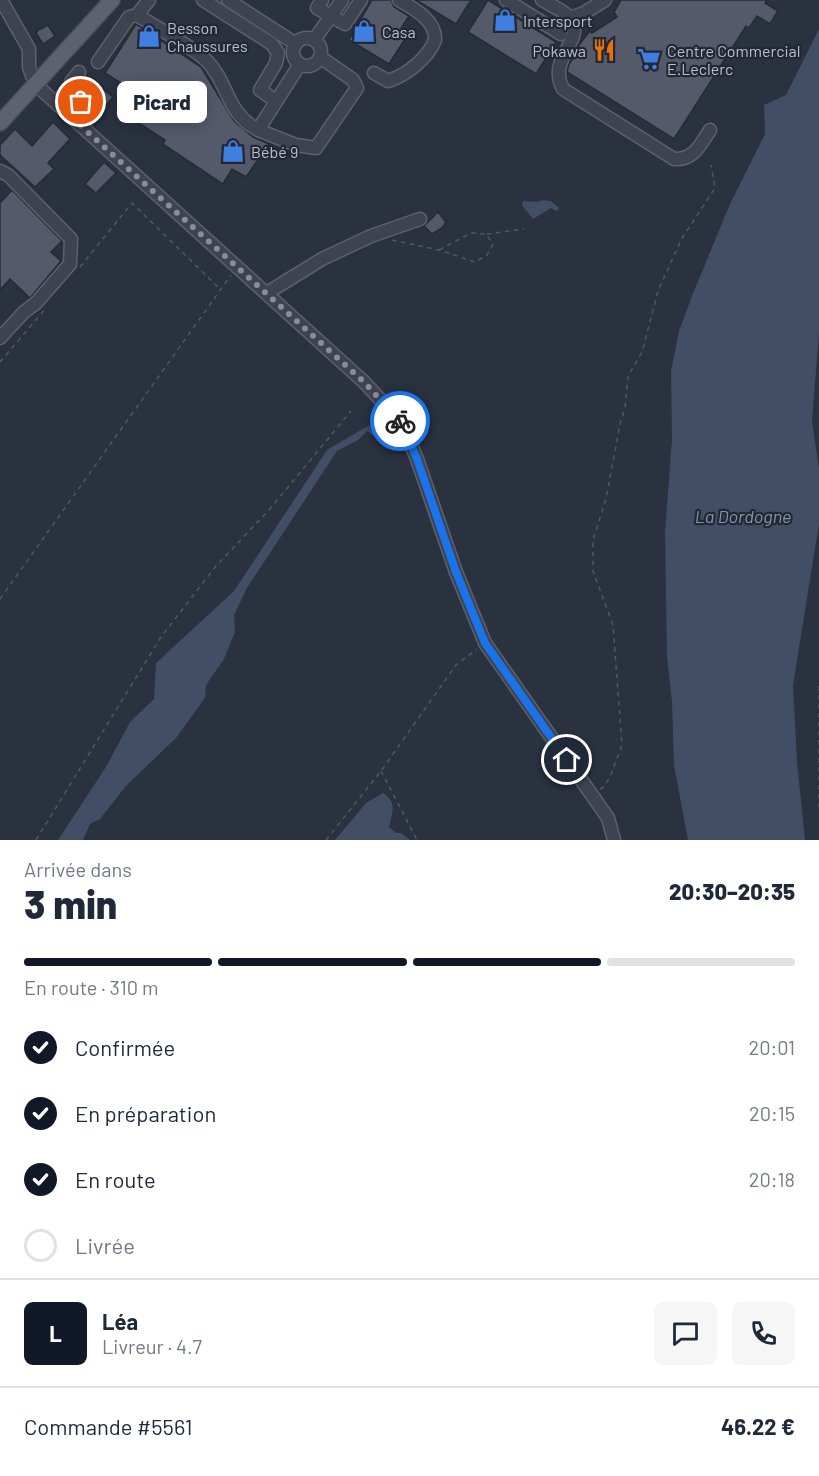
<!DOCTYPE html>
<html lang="fr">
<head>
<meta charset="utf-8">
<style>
  body { margin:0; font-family:Barlow,sans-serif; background:#f6f6f7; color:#1f2937; height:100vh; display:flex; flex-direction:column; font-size:22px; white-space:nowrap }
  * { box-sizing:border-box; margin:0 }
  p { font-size:20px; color:#747a83 }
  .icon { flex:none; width:33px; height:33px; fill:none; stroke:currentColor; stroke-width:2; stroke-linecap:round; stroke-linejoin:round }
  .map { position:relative; height:840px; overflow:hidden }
  .panel { display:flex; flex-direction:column; background:#fff; flex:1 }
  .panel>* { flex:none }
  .pin { position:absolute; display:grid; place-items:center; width:51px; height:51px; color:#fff; margin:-26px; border:3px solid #fff; border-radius:50%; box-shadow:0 2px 6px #0007 }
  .courier { position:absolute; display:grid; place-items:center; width:60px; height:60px; margin:-30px; border:4px solid #1a73e8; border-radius:50%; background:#fff; color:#222; box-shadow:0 2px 8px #0007 }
  .bubble { position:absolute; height:42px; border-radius:9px; background:#fff; box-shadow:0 3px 15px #0003; font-size:20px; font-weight:800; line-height:42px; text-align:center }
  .summary em { font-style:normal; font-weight:800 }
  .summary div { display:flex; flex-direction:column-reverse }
  .summary { display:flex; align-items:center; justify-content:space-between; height:102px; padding:0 24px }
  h1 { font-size:39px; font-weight:800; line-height:45px }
  .bar { display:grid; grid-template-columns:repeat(4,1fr); gap:9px 6px; align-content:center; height:72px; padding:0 24px }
  .bar i { height:8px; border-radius:4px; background:#e0e1e3 }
  .bar .current { background:#111827 }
  .bar p { grid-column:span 4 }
  .line { display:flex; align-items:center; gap:15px; padding:0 24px; border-top:2px solid #e0e1e3 }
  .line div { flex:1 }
  .round { display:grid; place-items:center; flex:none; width:63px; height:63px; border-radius:9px; background:#f6f6f7 }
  ol { padding:0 24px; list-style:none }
  li { display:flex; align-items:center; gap:18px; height:66px }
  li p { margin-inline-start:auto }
  li .icon { padding:6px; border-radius:50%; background:#111827; color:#fff; stroke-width:4 }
  li:last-child { color:#747a83 }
  li i { width:33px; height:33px; border:3px solid #e0e1e3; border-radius:50% }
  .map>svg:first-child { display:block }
  .water { fill:#424e66 }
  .building { fill:#545a6a; stroke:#252a37; stroke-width:1.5 }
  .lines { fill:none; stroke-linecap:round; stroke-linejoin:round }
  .minor-casing { stroke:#5c616d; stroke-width:15 }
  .major-casing { stroke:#484c59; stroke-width:18 }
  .path { stroke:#4c5b5f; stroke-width:1.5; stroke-dasharray:4.5 4.5; stroke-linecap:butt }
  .minor { stroke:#3e434f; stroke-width:12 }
  .major { stroke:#5c626f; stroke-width:15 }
  .done { stroke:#888d99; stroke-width:6; stroke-dasharray:0 10.8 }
  .route { stroke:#1a73e8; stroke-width:8 }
  .labels { text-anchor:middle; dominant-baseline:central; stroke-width:4.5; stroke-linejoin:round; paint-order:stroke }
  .poi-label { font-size:16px; fill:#bbbfca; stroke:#232835; text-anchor:start }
  .water-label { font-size:18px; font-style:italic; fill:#8693ad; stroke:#232835 }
</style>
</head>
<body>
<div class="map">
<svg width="819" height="840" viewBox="0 0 819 840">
  <rect width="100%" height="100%" fill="#2a313f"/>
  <!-- water -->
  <g class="water">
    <polygon points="819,29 819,333 812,421 819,469 819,524 793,685 797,762 805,840 688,840 674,765 672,702 667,656 665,532 672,439 671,371 679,331 692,296 730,204 765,134 764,105 786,95"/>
    <polygon points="543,200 551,201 559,208 557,211 551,208 533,219 522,205 523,201 538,202"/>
    <polygon points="373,423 380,423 381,429 373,436 367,431 358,440 337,451 247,588 234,615 235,632 224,659 206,685 205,698 176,738 126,786 100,819 90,824 83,840 58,840 106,767 130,722 154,699 156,663 234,591 327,450"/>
    <path d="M 383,793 C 397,802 393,812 389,827 L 396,833 L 401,833 L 410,840 L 335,840 L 366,803 Z"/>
  </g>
  <!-- building -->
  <g class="building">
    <polygon points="372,0 391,0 394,7 409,16 397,35 405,39 389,64 349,40"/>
    <polygon points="416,0 471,0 456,24"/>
    <polygon points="488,0 556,42 536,74 468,32"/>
    <polygon points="621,0 767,0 765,3 778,11 770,24 757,16 749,28 746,26 674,139 567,72 569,64 580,48 578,46 590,31 592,33 617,17 614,12"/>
    <polygon points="136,24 201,67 234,121 253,137 269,144 246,177 232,169 223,184 163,144 165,140 123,113 135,92 105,73"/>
    <polygon points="48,25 55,36 43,44 36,33 40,28 41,29"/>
    <polygon points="90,79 113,97 102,110 80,90"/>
    <polygon points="53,122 70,139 48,163 54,169 35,187 0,155 0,145 15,129 32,146"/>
    <polygon points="104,162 116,173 96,193 85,184"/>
    <polygon points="12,190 62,241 51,252 61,261 30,298 10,279 0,290 0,203"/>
    <polygon points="438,212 446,222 442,228 432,234 424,226"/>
  </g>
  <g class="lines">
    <!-- minor casing -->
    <g class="minor-casing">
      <g id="minor">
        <polyline points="1,0 29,49 29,67 35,84 364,382 402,423 417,459 456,572 485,643 608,818 614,840"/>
        <path d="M 149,0 L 137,15 C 155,27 192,46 207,61 C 229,84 226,113 258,130 L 300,64"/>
        <polyline points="203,0 272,44 278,53 276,63 260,90 276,101"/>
        <polyline points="228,0 296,44"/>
        <polyline points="322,0 317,8 345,24 361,0"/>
        <polyline points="506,0 561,34"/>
        <path d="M 542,0 C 550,5 565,11 570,18 C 587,40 546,58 563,89 L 674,159 C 694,160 700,145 710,130"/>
        <polyline points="570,18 584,13 605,0"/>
        <circle cx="307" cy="52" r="14"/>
        <polyline points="314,40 342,0"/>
        <polyline points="98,62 129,17 137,15"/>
        <polyline points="79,72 71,82 71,93 91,110 80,125"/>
        <path d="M 374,73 L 388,81 C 407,75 428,58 435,40 C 436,20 414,9 399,0"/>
        <polyline points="258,130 296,145 316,148 357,88 353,80 320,57"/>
        <polyline points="0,171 8,175 71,239 70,264 36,303 24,312 0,338"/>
        <polyline points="267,293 322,259 371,236 420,219"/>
      </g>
    </g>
    <!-- major casing -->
    <g class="major-casing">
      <polyline id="major" points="0,123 112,0"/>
    </g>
    <!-- path -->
    <g class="path">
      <polyline points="487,234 524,229"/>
      <polyline points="392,240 439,250 475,262 487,255 493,244 486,234 471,233 439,250"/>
      <polyline points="80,267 132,203 220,289"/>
      <polyline points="0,362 46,308"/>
      <polyline points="0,599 231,275"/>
      <polyline points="819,686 819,812"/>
      <polyline points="381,771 417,840"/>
      <polyline points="600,789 604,787 610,777 622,745 613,625 593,571 593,540 606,499 620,424 625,408 628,376 642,352 658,291 681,240 715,188 711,165"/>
      <polyline points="36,840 161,637 216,566 269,510 351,411"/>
      <polyline points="326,840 381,771 456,665 477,649"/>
    </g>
    <!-- minor -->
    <use href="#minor" class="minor"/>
    <!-- major -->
    <use href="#major" class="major"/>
  </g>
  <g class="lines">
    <!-- done -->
    <polyline class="done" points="81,102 91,110 80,125 364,382 400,421"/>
    <!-- route -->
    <polyline class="route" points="400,421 417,459 456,572 485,643 567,760"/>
  </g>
  <!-- icons -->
  <defs>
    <g id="shop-bare" transform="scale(1.8)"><path d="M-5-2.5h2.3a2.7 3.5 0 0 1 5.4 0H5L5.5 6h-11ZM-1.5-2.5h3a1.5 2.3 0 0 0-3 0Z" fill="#3f7fe0" stroke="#232835" stroke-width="2.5" paint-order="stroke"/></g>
    <g id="restaurant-bare" transform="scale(1.8)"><path d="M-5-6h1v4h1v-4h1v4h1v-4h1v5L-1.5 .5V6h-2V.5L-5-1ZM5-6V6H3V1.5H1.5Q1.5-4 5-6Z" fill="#e8710a" stroke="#232835" stroke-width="2.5" paint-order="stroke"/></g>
    <g id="supermarket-bare" transform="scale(1.8)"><path d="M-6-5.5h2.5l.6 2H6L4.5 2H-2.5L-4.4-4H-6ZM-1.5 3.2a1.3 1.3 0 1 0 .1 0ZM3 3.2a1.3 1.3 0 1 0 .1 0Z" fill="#3f7fe0" stroke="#232835" stroke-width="2.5" paint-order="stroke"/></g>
  </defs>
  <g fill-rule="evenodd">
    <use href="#shop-bare" x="505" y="20"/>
    <use href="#shop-bare" x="364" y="31"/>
    <use href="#shop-bare" x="149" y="36"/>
    <use href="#restaurant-bare" x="604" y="50"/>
    <use href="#supermarket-bare" x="649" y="59"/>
    <use href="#shop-bare" x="233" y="151"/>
  </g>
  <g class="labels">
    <!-- poi labels -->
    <g class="poi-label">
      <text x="523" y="20">Intersport</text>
      <text x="167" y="27">Besson<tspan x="167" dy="18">Chaussures</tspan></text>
      <text x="382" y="31">Casa</text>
      <text x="586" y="50" text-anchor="end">Pokawa</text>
      <text x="667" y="50">Centre Commercial<tspan x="667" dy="18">E.Leclerc</tspan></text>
      <text x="251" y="151">Bébé 9</text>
    </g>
    <!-- water labels -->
    <g class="water-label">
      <text x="743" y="516">La Dordogne</text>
    </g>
  </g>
</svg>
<div class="pin" style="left:81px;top:102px;background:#ea580c"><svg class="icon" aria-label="bag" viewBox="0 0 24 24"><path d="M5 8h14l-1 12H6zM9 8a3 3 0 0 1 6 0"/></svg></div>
<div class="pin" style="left:567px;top:760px;background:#1f2937"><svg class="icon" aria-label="home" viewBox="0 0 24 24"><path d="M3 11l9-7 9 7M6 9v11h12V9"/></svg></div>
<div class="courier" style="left:400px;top:421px"><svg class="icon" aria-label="bike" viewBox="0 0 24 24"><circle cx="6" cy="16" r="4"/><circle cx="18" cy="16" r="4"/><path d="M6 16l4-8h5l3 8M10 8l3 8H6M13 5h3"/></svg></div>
<div class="bubble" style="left:117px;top:81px;width:90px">Picard</div>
</div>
<section class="panel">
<div class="summary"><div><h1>3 min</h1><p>Arrivée dans</p></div><em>20:30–20:35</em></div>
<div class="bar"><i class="current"></i><i class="current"></i><i class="current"></i><i></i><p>En route · 310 m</p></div>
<ol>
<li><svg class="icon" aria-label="check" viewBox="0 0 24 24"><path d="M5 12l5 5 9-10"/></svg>Confirmée<p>20:01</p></li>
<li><svg class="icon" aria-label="check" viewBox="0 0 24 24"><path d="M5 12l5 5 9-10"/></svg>En préparation<p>20:15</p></li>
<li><svg class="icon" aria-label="check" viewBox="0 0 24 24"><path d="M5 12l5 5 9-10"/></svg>En route<p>20:18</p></li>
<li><i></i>Livrée</li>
</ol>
<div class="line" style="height:108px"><b class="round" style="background:#111827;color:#fff">L</b><div><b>Léa</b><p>Livreur · 4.7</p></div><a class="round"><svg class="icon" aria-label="chat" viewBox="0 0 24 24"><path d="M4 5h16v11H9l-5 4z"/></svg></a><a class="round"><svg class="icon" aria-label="phone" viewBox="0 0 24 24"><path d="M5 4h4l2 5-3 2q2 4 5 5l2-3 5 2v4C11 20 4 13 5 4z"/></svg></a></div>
<div class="line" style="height:78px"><div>Commande #5561</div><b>46.22 €</b></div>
</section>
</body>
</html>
